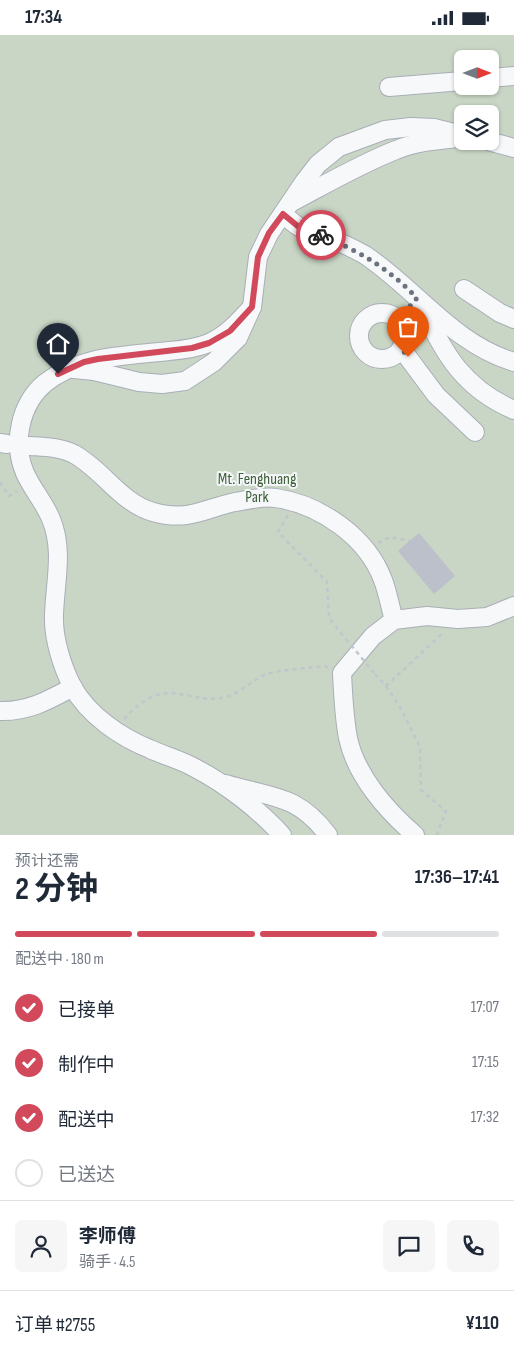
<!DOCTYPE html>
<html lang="zh">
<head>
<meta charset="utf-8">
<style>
  body { margin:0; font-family:"Sofia Sans Condensed","Noto Sans SC",sans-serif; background:#f6f6f7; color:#1f2937; height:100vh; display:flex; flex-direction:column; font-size:19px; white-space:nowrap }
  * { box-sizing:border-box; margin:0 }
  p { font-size:16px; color:#747a83 }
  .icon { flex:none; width:28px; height:28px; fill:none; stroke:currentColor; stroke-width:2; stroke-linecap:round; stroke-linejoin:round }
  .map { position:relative; height:800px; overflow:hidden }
  .details { display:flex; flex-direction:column; background:#fff; flex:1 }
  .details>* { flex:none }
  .needle { width:32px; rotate:90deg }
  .fabs { position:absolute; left:454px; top:15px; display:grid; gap:10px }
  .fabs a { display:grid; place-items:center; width:45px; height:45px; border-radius:8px; background:#fff; box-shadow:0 1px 4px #0004; font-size:25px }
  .pin { position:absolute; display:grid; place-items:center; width:42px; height:42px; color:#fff; margin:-51px -21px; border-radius:50% 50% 50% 0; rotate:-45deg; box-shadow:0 0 5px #0007 }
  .pin .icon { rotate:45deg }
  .courier { position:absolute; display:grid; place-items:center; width:50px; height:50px; margin:-25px; border:4px solid #d1495b; border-radius:50%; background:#fff; color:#222; box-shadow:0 1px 6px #0007 }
  .headline em { font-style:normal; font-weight:700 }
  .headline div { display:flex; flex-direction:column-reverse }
  .headline { display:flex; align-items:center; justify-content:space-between; height:85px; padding:0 15px }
  h1 { font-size:32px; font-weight:700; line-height:38px }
  .bar { display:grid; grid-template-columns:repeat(4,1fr); gap:8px 5px; align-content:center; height:60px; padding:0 15px }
  .bar i { height:6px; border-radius:4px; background:#e0e1e3 }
  .bar .on { background:#d1495b }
  .bar p { grid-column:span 4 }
  .line { display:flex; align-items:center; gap:12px; padding:0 15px; border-top:1px solid #e0e1e3 }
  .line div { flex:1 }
  .round { display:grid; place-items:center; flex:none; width:52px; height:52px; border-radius:8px; background:#f6f6f7 }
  ol { padding:0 15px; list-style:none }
  li { display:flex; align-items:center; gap:15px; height:55px }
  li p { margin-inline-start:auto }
  li .icon { padding:5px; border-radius:50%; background:#d1495b; color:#fff; stroke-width:4 }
  li:last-child { color:#747a83 }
  li i { width:28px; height:28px; border:2px solid #e0e1e3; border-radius:50% }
  .status { display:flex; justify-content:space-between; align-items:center; height:35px; padding:0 25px; background:#fff; direction:ltr }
  .status svg { height:14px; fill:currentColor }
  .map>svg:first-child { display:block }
  .green { fill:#c9d6c5; fill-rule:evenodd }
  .building { fill:#bbc0ca }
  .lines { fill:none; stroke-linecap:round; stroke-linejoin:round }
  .minor-casing { stroke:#a9aeb7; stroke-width:20 }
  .path { stroke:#c2c5cb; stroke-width:2.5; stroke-dasharray:4 4; stroke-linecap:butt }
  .minor { stroke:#f7f8fa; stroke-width:18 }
  .path-bridge { stroke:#c2c5cb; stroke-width:2.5; stroke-dasharray:4 4; stroke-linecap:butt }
  .done { stroke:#6c737f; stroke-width:5; stroke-dasharray:0 9 }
  .route { stroke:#d1495b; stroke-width:6 }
  .labels { text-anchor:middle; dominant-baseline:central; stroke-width:4; stroke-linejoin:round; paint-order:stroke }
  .park-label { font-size:16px; fill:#3f6138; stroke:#f4f6f9 }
</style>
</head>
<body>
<div class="status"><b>17:34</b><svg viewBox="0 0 49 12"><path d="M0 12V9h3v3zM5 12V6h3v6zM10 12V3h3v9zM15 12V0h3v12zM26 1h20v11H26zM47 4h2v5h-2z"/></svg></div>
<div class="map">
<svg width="514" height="800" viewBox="0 0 514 800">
  <rect width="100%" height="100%" fill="#e4e7ec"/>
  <!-- green -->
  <path class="green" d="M 0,0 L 514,0 L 514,800 L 0,800 ZM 462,24 L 490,24 L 490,51 L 462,51 ZM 462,79 L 490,79 L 490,106 L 462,106 Z"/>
  <!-- building -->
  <polygon class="building" points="419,498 455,541 434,559 398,516"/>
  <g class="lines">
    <!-- minor casing -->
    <g class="minor-casing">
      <g id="minor">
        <polyline points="490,43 514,41"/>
        <polyline points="389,52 462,46"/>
        <polyline points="488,106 514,113"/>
        <path d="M 292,167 C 326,149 360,129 396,115 C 415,107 437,105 457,103"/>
        <path d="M 283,179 C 289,184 295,190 301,193 C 307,196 314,197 320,199 C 335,205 351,212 365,220 C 416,254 453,309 514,327"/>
        <polyline points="464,254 500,278 514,284"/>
        <path d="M 252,272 C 239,286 227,300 209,308 C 197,313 182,315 169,316 C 126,321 80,320 45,348 C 20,369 12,408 25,438 C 32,454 44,467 51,484 C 64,515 55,547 54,580 C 53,603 62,631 72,651 C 88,680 120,702 150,714 C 165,721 181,725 195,733 C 226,749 258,774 282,800"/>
        <path d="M 423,273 C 444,320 465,354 514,375"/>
        <circle cx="382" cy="301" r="23"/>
        <polyline points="401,313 436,360 475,397"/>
        <polyline points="74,334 94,336 139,347 162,349 185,346 214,327 238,303 252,272 258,222 269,199 304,147 318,129 339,112 385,95 411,92 434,93 462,100"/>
        <polyline points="0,408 7,409"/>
        <path d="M 30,411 C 45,412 60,412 74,419 C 103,435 121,468 153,477 C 188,487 203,474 235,467 C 247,465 264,461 276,463 C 321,470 367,502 383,545 C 388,558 390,572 394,585"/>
        <path d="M 0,676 C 28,677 49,665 73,652"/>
        <path d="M 226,749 C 271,763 296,758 328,800"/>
        <path d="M 415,800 C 387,776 356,741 348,703 C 344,682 343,660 342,638 L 373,601 L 394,585 L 427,581 L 458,584 L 487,582 L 514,571"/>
      </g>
    </g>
    <!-- path -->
    <g class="path">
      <polyline points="0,447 9,461 17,456"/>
      <polyline points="288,480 278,497 327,547 329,583 346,604"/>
      <polyline points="378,508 390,502 410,506"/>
      <polyline points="375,639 386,651 444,597"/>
      <polyline points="386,651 400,672 420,712 421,755 446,776 437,800"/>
      <path d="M 124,684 C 138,668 157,654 180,659 C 196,662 209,666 226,662 C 240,658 252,645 267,639 C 279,635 309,633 324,631 L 329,633"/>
    </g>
    <!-- minor -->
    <use href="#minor" class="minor"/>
    <!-- path-bridge -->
    <polyline class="path-bridge" points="346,604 375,639"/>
  </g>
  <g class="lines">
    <!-- done -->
    <path class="done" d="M 321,200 C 360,217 387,232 417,263 L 398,285 C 405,294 406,302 401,313 L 408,322"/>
    <!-- route -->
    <polyline class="route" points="58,339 84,327 98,324 192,313 209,308 230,296 252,272 258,222 269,198 283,179 300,193 321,200"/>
  </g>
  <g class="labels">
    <!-- park labels -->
    <g class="park-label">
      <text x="257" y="444">Mt. Fenghuang<tspan x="257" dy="18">Park</tspan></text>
    </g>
  </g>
</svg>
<div class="fabs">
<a><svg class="needle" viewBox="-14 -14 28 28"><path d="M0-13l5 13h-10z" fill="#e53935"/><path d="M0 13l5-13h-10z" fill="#747a83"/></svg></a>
<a><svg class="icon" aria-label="layers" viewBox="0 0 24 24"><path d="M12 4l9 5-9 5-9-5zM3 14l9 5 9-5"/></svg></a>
</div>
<div class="pin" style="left:408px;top:322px;background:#ea580c"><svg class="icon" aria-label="bag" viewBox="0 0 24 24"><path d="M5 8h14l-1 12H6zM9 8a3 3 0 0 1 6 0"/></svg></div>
<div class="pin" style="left:58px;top:339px;background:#1f2937"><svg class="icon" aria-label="home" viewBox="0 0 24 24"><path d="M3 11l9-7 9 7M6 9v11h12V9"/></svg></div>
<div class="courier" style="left:321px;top:200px"><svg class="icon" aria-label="bike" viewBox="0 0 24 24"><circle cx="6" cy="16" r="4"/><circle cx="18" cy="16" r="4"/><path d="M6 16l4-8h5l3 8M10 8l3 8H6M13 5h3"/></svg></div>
</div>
<section class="details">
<div class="headline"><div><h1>2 分钟</h1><p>预计还需</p></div><em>17:36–17:41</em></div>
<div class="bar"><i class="on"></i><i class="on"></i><i class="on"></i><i></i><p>配送中 · 180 m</p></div>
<ol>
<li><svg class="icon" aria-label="check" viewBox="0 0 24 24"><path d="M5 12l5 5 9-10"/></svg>已接单<p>17:07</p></li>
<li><svg class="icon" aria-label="check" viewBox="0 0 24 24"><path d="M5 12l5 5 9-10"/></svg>制作中<p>17:15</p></li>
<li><svg class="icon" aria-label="check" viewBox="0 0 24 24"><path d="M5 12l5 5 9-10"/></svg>配送中<p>17:32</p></li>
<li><i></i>已送达</li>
</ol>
<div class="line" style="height:90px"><a class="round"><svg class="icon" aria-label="person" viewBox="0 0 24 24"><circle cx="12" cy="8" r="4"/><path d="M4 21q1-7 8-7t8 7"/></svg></a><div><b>李师傅</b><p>骑手 · 4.5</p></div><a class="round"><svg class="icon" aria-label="chat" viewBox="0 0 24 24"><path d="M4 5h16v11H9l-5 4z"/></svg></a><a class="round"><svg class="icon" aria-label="phone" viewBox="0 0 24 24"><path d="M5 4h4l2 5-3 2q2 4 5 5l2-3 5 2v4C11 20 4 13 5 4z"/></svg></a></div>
<div class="line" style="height:65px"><div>订单 #2755</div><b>¥110</b></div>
</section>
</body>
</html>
